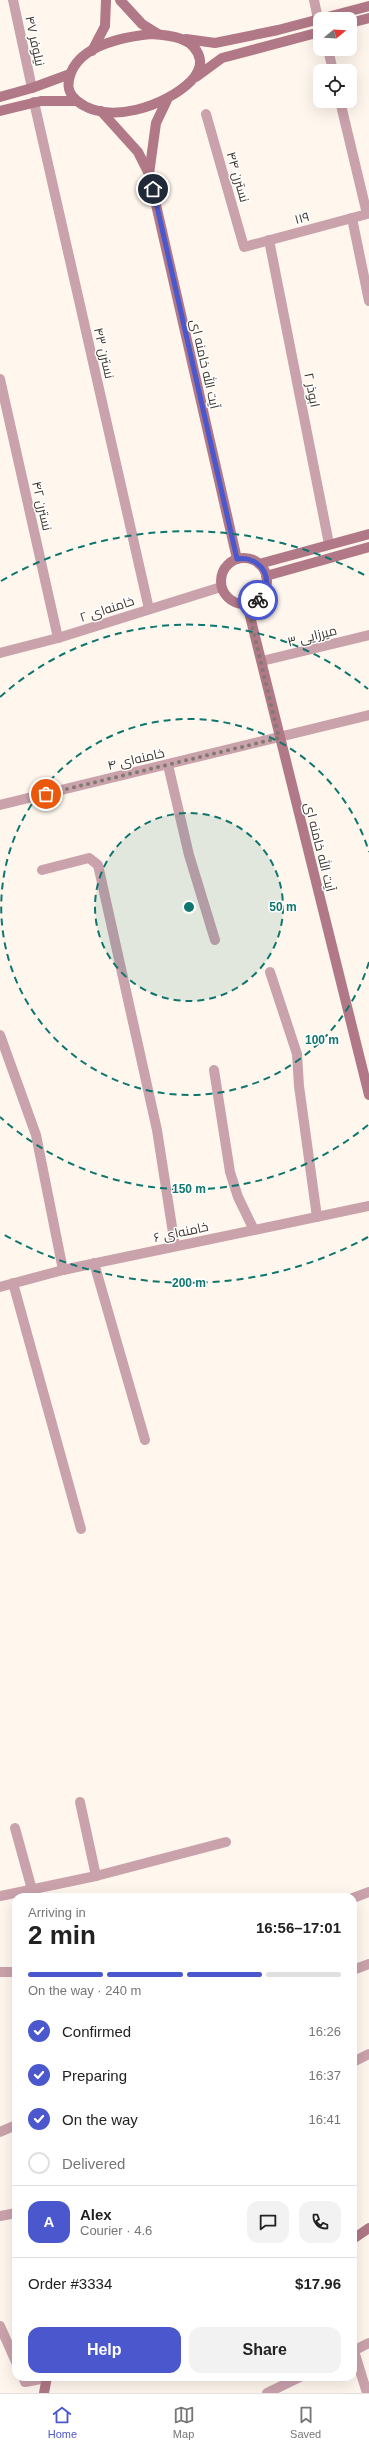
<!DOCTYPE html>
<html lang="en">
<head>
<meta charset="utf-8">
<style>
  body { margin:0; font-family:Arial,Cairo,sans-serif; background:#f2f2f2; color:#222; height:100vh; display:flex; flex-direction:column; font-size:15px; white-space:nowrap }
  * { box-sizing:border-box; margin:0 }
  p { font-size:13px; color:#767676 }
  .icon { flex:none; width:22px; height:22px; fill:none; stroke:currentColor; stroke-width:2; stroke-linecap:round; stroke-linejoin:round }
  .map { position:relative; flex:1; overflow:hidden }
  .details { position:absolute; left:12px; top:1893px; width:345px; height:488px; display:flex; flex-direction:column; background:#fff; border-radius:12px; box-shadow:0 4px 16px #0002 }
  .details>* { flex:none }
  .needle { width:26px; rotate:72deg }
  .tools { position:absolute; left:313px; top:12px; display:grid; gap:8px }
  .tools a { display:grid; place-items:center; width:44px; height:44px; border-radius:8px; background:#fff; box-shadow:0 4px 16px #0002; font-size:20px }
  .pin { position:absolute; display:grid; place-items:center; width:34px; height:34px; color:#fff; margin:-17px; border:2px solid #fff; border-radius:50%; box-shadow:0 1px 4px #0007 }
  .courier { position:absolute; display:grid; place-items:center; width:40px; height:40px; margin:-20px; border:3px solid #4b57cc; border-radius:50%; background:#fff; color:#222; box-shadow:0 1px 5px #0007 }
  .head em { font-style:normal; font-weight:800 }
  .head div { display:flex; flex-direction:column-reverse }
  .head { display:flex; align-items:center; justify-content:space-between; height:68px; padding:0 16px }
  h1 { font-size:26px; font-weight:800; line-height:30px }
  .bar { display:grid; grid-template-columns:repeat(4,1fr); gap:6px 4px; align-content:center; height:48px; padding:0 16px }
  .bar i { height:5px; border-radius:3px; background:#e0e0e0 }
  .bar .on { background:#4b57cc }
  .bar p { grid-column:span 4 }
  .line { display:flex; align-items:center; gap:10px; padding:0 16px; border-top:1px solid #e0e0e0 }
  .line div { flex:1 }
  .round { display:grid; place-items:center; flex:none; width:42px; height:42px; border-radius:12px; background:#f2f2f2 }
  ol { padding:0 16px; list-style:none }
  li { display:flex; align-items:center; gap:12px; height:44px }
  li p { margin-inline-start:auto }
  li .icon { padding:4px; border-radius:50%; background:#4b57cc; color:#fff; stroke-width:4 }
  li:last-child { color:#767676 }
  li i { width:22px; height:22px; border:2px solid #e0e0e0; border-radius:50% }
  .cta { display:flex; gap:8px; margin-top:auto; padding:8px 16px }
  .cta a { flex:1; height:46px; border-radius:12px; background:#4b57cc; color:#fff; font-size:16px; font-weight:800; line-height:46px; text-align:center }
  .cta a+a { background:#f2f2f2; color:#222 }
  .dock { display:flex; justify-content:space-around; align-items:center; height:56px; border-top:1px solid #e0e0e0; background:#fff; font-size:11px; color:#767676 }
  .dock a { display:grid; justify-items:center; gap:2px }
  .dock .on { color:#4b57cc }
  .map>svg:first-child { display:block }
  .lines { fill:none; stroke-linecap:round; stroke-linejoin:round }
  .street { stroke:#caa2ac; stroke-width:10 }
  .secondary { stroke:#b17887; stroke-width:10 }
  .done { stroke:#817a70; stroke-width:4; stroke-dasharray:0 7.2 }
  .route { stroke:#4b57cc; stroke-width:5 }
  .ring { fill:none; stroke:#0f766e; stroke-width:2; stroke-dasharray:7 5 }
  .labels { text-anchor:middle; dominant-baseline:central; stroke-width:3; stroke-linejoin:round; paint-order:stroke }
  .street-label { font-size:13px; fill:#3d362c; stroke:#fff }
  .centre { fill:#0f766e; stroke:#fff; stroke-width:2 }
  .ring-label { font-size:12px; text-anchor:middle; font-weight:bold; fill:#0f766e; stroke:#fff; stroke-width:3; stroke-linejoin:round; paint-order:stroke }
</style>
</head>
<body>
<div class="map">
<svg width="369" height="2393" viewBox="0 0 369 2393">
  <rect width="100%" height="100%" fill="#fff7ed"/>
  <g class="lines">
    <!-- street -->
    <g class="street">
      <polyline points="13,0 32,88"/>
      <polyline points="314,0 318,19"/>
      <polyline points="328,49 333,71"/>
      <polyline points="34,102 149,609"/>
      <polyline points="206,114 244,247 367,214 340,101"/>
      <polyline points="352,218 369,301"/>
      <polyline points="269,240 329,544"/>
      <polyline points="0,379 58,638"/>
      <polyline points="0,653 58,638 221,587"/>
      <polyline points="262,661 369,635"/>
      <polyline points="168,765 189,855 215,940"/>
      <polyline points="0,805 369,715"/>
      <polyline points="42,870 89,858 98,865 157,1130 175,1246"/>
      <polyline points="270,972 297,1054 299,1086 317,1217"/>
      <polyline points="0,1035 36,1135 63,1270"/>
      <polyline points="214,1070 230,1172 238,1197 254,1230"/>
      <polyline points="94,1263 145,1440"/>
      <polyline points="13,1283 81,1529"/>
      <polyline points="0,1287 63,1270 369,1206"/>
      <polyline points="80,1802 96,1876"/>
      <polyline points="15,1828 34,1897"/>
      <polyline points="0,1896 96,1876 226,1842"/>
      <polyline points="353,1898 369,1892"/>
      <polyline points="353,1970 369,1964"/>
      <polyline points="0,1972 16,1972"/>
      <polyline points="353,2062 369,2054"/>
      <polyline points="0,2132 16,2125"/>
      <polyline points="0,2216 16,2213"/>
      <polyline points="0,2326 16,2362"/>
      <polyline points="353,2351 369,2343"/>
      <polyline points="354,2351 367,2393"/>
      <polyline points="23,2377 25,2382 46,2378"/>
      <polyline points="267,2393 300,2377"/>
    </g>
    <!-- secondary -->
    <g class="secondary">
      <polyline points="120,0 142,24 158,34"/>
      <polyline points="350,23 369,18"/>
      <path d="M 151,34 C 169,35 196,37 200,60 C 201,67 196,76 191,81 C 166,106 108,126 77,101 C 71,96 67,88 69,80 C 75,46 123,37 151,34 Z"/>
      <polyline points="186,39 215,43 278,30 369,6"/>
      <polyline points="92,51 105,26 106,0"/>
      <polyline points="196,77 222,58 320,32"/>
      <polyline points="0,97 32,88 70,74"/>
      <polyline points="0,111 41,101 76,101"/>
      <polyline points="101,111 138,152 149,174 237,559"/>
      <polyline points="149,174 156,123 167,100"/>
      <circle cx="244" cy="581" r="23"/>
      <polyline points="259,564 369,534"/>
      <polyline points="266,576 369,547"/>
      <polyline points="247,604 369,1095"/>
      <polyline points="353,2239 369,2228"/>
      <polyline points="44,2393 47,2377"/>
    </g>
  </g>
  <g class="lines">
    <!-- done -->
    <polyline class="done" points="46,794 279,738 247,604 258,600"/>
    <!-- route -->
    <path class="route" d="M 153,189 L 237,559 C 262,555 277,582 258,600"/>
  </g>
  <!-- distance rings -->
  <circle cx="189" cy="907" r="94" fill="#0f766e" fill-opacity=".12"/>
  <g class="ring">
    <circle cx="189" cy="907" r="94"/>
    <path d="M369 962A188 188 0 1 1 369 852"/>
    <path d="M368 1125A282 282 0 0 1 0 1117M0 697A282 282 0 0 1 368 689"/>
    <path d="M368 1237A376 376 0 0 1 1 1233M1 581A376 376 0 0 1 368 577"/>
  </g>
  <g class="labels">
    <!-- street labels -->
    <g class="street-label">
      <text transform="translate(35 41) rotate(78)">نیلوفر ۴۷</text>
      <text transform="translate(238 177) rotate(74)">نسترن ۴۴</text>
      <text transform="translate(302 218) rotate(-15)">۱۱۹</text>
      <text transform="translate(104 353) rotate(77)">نسترن ۴۳</text>
      <text transform="translate(205 364) rotate(77)">آیت الله خامنه ای</text>
      <text transform="translate(312 390) rotate(79)">ابوذر ۲</text>
      <text transform="translate(42 506) rotate(77)">نسترن ۴۲</text>
      <text transform="translate(107 609) rotate(-18)">خامنه‌ای ۲</text>
      <text transform="translate(312 636) rotate(-14)">میرزایی ۳</text>
      <text transform="translate(136 759) rotate(-13)">خامنه‌ای ۴</text>
      <text transform="translate(320 847) rotate(76)">آیت الله خامنه ای</text>
      <text transform="translate(181 1232) rotate(-12)">خامنه‌ای ۶</text>
    </g>
  </g>
  <circle cx="189" cy="907" r="6" class="centre"/>
  <g class="ring-label">
    <text x="283" y="911">50 m</text>
    <text x="322" y="1044">100 m</text>
    <text x="189" y="1193">150 m</text>
    <text x="189" y="1287">200 m</text>
  </g>
</svg>
<div class="tools">
<a><svg class="needle" viewBox="-14 -14 28 28"><path d="M0-13l5 13h-10z" fill="#e53935"/><path d="M0 13l5-13h-10z" fill="#767676"/></svg></a>
<a><svg class="icon" aria-label="locate" viewBox="0 0 24 24"><circle cx="12" cy="12" r="6"/><path d="M12 2v4M12 18v4M2 12h4M18 12h4"/></svg></a>
</div>
<div class="pin" style="left:46px;top:794px;background:#ea580c"><svg class="icon" aria-label="bag" viewBox="0 0 24 24"><path d="M5 8h14l-1 12H6zM9 8a3 3 0 0 1 6 0"/></svg></div>
<div class="pin" style="left:153px;top:189px;background:#1f2937"><svg class="icon" aria-label="home" viewBox="0 0 24 24"><path d="M3 11l9-7 9 7M6 9v11h12V9"/></svg></div>
<div class="courier" style="left:258px;top:600px"><svg class="icon" aria-label="bike" viewBox="0 0 24 24"><circle cx="6" cy="16" r="4"/><circle cx="18" cy="16" r="4"/><path d="M6 16l4-8h5l3 8M10 8l3 8H6M13 5h3"/></svg></div>
<section class="details">
<div class="head"><div><h1>2 min</h1><p>Arriving in</p></div><em>16:56–17:01</em></div>
<div class="bar"><i class="on"></i><i class="on"></i><i class="on"></i><i></i><p>On the way · 240 m</p></div>
<ol>
<li><svg class="icon" aria-label="check" viewBox="0 0 24 24"><path d="M5 12l5 5 9-10"/></svg>Confirmed<p>16:26</p></li>
<li><svg class="icon" aria-label="check" viewBox="0 0 24 24"><path d="M5 12l5 5 9-10"/></svg>Preparing<p>16:37</p></li>
<li><svg class="icon" aria-label="check" viewBox="0 0 24 24"><path d="M5 12l5 5 9-10"/></svg>On the way<p>16:41</p></li>
<li><i></i>Delivered</li>
</ol>
<div class="line" style="height:72px"><b class="round" style="background:#4b57cc;color:#fff">A</b><div><b>Alex</b><p>Courier · 4.6</p></div><a class="round"><svg class="icon" aria-label="chat" viewBox="0 0 24 24"><path d="M4 5h16v11H9l-5 4z"/></svg></a><a class="round"><svg class="icon" aria-label="phone" viewBox="0 0 24 24"><path d="M5 4h4l2 5-3 2q2 4 5 5l2-3 5 2v4C11 20 4 13 5 4z"/></svg></a></div>
<div class="line" style="height:52px"><div>Order #3334</div><b>$17.96</b></div>
<div class="cta"><a>Help</a><a>Share</a></div>
</section>
</div>
<nav class="dock">
<a class="on"><svg class="icon" aria-label="home" viewBox="0 0 24 24"><path d="M3 11l9-7 9 7M6 9v11h12V9"/></svg>Home</a>
<a><svg class="icon" aria-label="map" viewBox="0 0 24 24"><path d="M3 6l6-2 6 2 6-2v14l-6 2-6-2-6 2zM9 4v14M15 6v14"/></svg>Map</a>
<a><svg class="icon" aria-label="saved" viewBox="0 0 24 24"><path d="M7 4h10v16l-5-4-5 4z"/></svg>Saved</a>
</nav>
</body>
</html>
